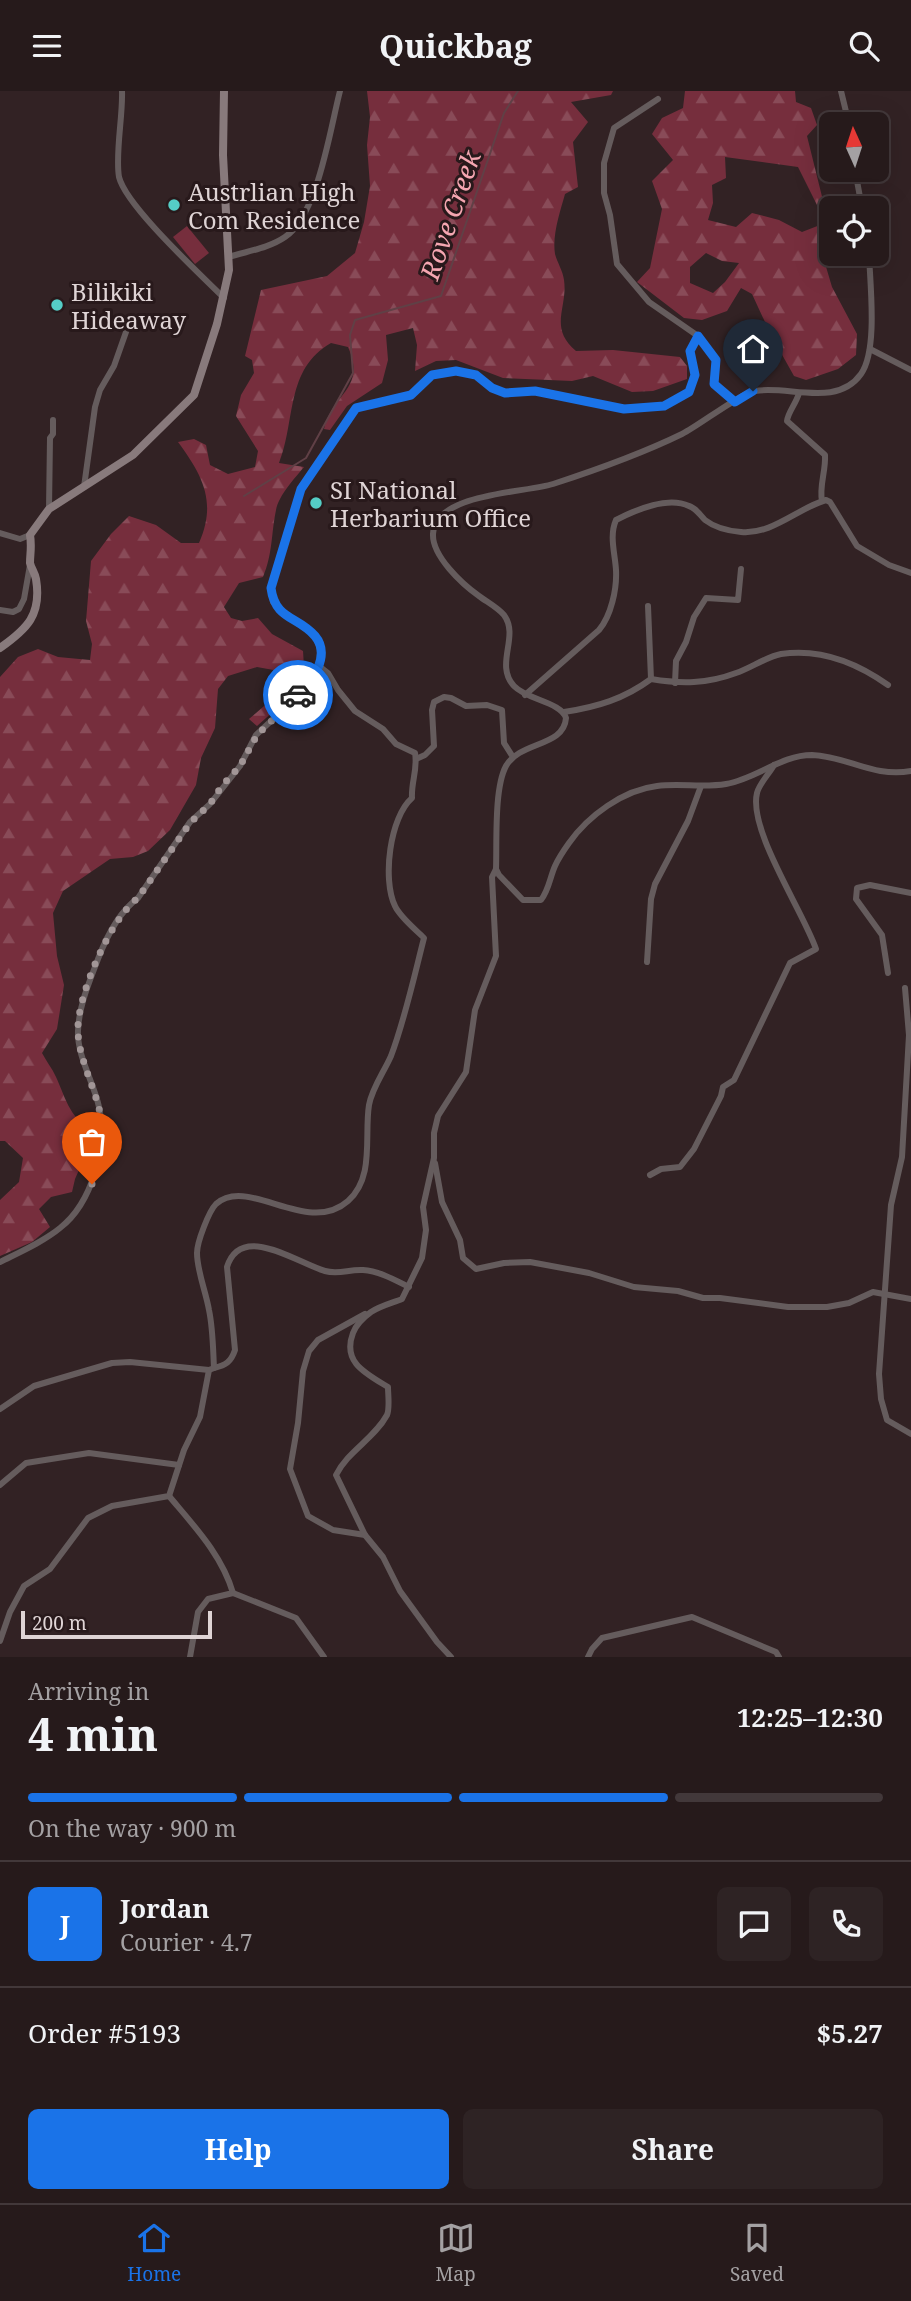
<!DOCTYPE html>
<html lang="en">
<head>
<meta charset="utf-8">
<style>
  body { margin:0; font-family:"Noto Serif",serif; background:#2e2324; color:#f1f3f6; height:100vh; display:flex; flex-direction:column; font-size:26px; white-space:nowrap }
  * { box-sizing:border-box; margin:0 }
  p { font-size:23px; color:#a4a1a3 }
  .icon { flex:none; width:38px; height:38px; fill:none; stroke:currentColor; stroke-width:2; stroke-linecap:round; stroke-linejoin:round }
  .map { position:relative; height:1566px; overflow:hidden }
  .panel { display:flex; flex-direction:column; background:#261a1b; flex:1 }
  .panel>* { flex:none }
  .needle { width:46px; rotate:357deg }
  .fabs { position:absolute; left:819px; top:21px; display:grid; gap:14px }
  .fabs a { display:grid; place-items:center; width:70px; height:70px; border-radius:10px; background:#261a1b; box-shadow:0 7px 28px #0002,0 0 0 2px #42383a; font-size:35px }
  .scale { position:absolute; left:21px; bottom:18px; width:191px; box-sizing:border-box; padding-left:7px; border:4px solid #dfd4d5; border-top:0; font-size:19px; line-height:24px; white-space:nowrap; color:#dfd4d5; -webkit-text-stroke:5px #28191b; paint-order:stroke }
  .pin { position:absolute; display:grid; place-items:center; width:60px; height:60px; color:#fff; margin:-72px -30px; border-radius:50% 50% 50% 0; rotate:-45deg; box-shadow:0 0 7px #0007 }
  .pin .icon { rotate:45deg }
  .courier { position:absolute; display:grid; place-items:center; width:70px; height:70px; margin:-35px; border:5px solid #1a73e8; border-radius:50%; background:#fff; color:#222; box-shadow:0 2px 9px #0007 }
  .summary em { font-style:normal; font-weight:700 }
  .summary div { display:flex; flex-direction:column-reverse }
  .summary { display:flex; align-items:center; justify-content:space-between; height:119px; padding:0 28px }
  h1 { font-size:46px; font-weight:700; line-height:52px }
  .bar { display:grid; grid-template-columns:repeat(4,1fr); gap:10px 7px; align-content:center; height:84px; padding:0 28px }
  .bar i { height:9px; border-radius:5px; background:#42383a }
  .bar .current { background:#1a73e8 }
  .bar p { grid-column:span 4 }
  .line { display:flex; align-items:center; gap:18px; padding:0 28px; border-top:2px solid #42383a }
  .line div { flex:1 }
  .round { display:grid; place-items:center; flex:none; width:74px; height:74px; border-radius:10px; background:#2e2324 }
  .action { display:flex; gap:14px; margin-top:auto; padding:14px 28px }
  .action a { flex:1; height:80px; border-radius:10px; background:#1a73e8; color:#fff; font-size:28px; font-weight:700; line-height:80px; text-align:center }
  .action a+a { background:#2e2324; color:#f1f3f6 }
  header { display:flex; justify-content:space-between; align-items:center; height:91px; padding:0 28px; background:#261a1b; font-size:32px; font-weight:700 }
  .tabs { display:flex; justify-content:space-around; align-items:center; height:98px; border-top:2px solid #42383a; background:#261a1b; font-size:19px; color:#a4a1a3 }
  .tabs a { display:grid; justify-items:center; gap:4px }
  .tabs .current { color:#1a73e8 }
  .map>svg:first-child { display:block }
  .forest { fill:url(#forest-firs); fill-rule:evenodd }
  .green { fill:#762e3d }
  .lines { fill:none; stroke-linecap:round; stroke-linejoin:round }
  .stream { stroke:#604046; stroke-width:2 }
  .street { stroke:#655c5d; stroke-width:6 }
  .secondary { stroke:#887a7c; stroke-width:8 }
  .done { stroke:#a29697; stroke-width:7; stroke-dasharray:0 12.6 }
  .route { stroke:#1a73e8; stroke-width:9 }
  .poi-dot { fill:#55cdc6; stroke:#28191b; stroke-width:2.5 }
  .labels { text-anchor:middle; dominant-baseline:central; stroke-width:6; stroke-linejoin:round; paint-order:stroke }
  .poi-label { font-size:24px; fill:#dfd4d5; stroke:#28191b; text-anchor:start }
  .water-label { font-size:26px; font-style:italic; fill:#f5a6b1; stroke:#28191b }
</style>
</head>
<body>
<header><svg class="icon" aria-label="menu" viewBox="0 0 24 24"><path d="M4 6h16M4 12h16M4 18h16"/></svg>Quickbag<svg class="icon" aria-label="search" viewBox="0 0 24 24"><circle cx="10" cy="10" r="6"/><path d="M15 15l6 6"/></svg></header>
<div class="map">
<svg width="911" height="1566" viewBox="0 0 911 1566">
  <defs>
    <pattern id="forest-firs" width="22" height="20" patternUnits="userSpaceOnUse" patternTransform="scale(1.75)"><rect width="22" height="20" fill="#762e3d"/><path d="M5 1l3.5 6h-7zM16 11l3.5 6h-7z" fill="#894b58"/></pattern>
  </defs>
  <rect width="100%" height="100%" fill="#322224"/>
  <!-- forest -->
  <g class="forest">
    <path d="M 367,0 L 613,0 L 611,4 L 571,11 L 588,31 L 573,51 L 578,96 L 565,103 C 560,121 552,144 555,163 C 557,171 563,180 564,189 C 568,217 548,236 576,260 L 613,259 L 680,266 L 687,275 L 687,288 L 653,300 L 632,301 L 593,285 L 572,290 L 503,287 L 456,269 L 436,270 L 415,280 L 417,254 L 413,237 L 386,244 L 388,269 L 382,292 L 347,315 L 330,339 L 324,338 C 332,302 367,298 348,256 L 331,252 C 285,278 296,330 279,372 L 304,376 C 294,388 279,404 276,419 C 271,443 273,462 263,486 L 239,492 L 224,516 L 231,527 L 242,530 L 258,527 L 272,543 L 303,560 L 304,576 L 275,619 L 257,635 L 249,628 L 271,609 L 283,591 L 279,580 L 257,576 L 228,585 L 218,598 L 215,637 L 201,667 L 196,694 L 170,739 L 148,760 L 133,766 L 110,768 L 63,800 L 53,822 L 57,865 L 64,894 L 57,938 L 42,962 C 46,970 52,977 56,986 C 64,1003 70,1028 89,1036 L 86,1063 L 75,1088 L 72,1101 L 51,1106 L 39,1118 L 50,1136 L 32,1151 L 0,1165 L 0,1109 L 19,1091 L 23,1067 L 5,1050 L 0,1050 L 0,586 L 18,566 L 38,558 L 58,566 L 90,569 L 92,553 L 86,530 L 91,470 L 111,443 L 129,425 L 156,434 L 181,452 L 199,452 C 217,411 203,385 178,351 L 194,348 L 206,354 L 210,374 L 228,383 L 255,376 L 258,360 L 236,325 L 241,304 L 254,282 L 252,269 L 245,265 L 261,199 L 327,185 L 355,162 L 364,131 L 370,95 L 367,54 L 370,26 Z"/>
    <path d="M 685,0 L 795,0 L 796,11 L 811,17 L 817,34 L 807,45 L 831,142 L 831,157 L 824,169 L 832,196 L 857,243 L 856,264 L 838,278 L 806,289 L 794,285 L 771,244 L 752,203 L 741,197 L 727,220 L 702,229 L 684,227 L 637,191 L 650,177 L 662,118 L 652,90 L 673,69 L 652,43 L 662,27 L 683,17 ZM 725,66 L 798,76 L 817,114 L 820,134 L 802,141 L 779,129 L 752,122 L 736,136 L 708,129 L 713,112 L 712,94 L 726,87 ZM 706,162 L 722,170 L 739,172 L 725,191 L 713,202 L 690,192 L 690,176 Z"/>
  </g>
  <!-- green -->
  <polygon class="green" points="187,135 209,162 195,173 173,146"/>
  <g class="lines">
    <!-- stream -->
    <polyline class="stream" points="244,405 306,367 353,282 350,244 355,229 441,205 504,22 518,0"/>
    <!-- street -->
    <g class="street">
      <path d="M 122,0 C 123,25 115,63 119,86 C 126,115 200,183 224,207"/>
      <polyline points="841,0 849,33"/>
      <polyline points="658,8 614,37 604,72 604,102 610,124 617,173 649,211 698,245 716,269 714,293 735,311"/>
      <polyline points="855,79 862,117"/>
      <path d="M 229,166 C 248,160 269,157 285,146 C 318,124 330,38 340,0"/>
      <polyline points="870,258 911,279"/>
      <path d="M 799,302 C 796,313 788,321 787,330 L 825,364 C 826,380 819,395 822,410"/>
      <polyline points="84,396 95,316 100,299 114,275 126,241"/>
      <polyline points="49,418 50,347 53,343 53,329"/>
      <polyline points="0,442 20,448 30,444"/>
      <polyline points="648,515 651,588"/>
      <polyline points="0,519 13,521 19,518 24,508 30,474"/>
      <polyline points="675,592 676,570 686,551 694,526 706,507 738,509 741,478"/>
      <path d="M 525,604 L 599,539 C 611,525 617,498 616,479 C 615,462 609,445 616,429 C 635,419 668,405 689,415 C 696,417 700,424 705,429 C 714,436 729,440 741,441 C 772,444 798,417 826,409 L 830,411 L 857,455 L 889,474 L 911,482"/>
      <path d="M 564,621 C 597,616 624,608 651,588 C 681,593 707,593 736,582 C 751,577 766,566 781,563 C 821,557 857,572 888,594"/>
      <polyline points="416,668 425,664 434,655 432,619 434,611 444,606 451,607 466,615 487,614 502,619 504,652 513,666"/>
      <path d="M 496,778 L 499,784 L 523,809 L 541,809 C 549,799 550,786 555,775 C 559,766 564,759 569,752 C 588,725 623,699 657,695 C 680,692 703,697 726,693 C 756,688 781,664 812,664 C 847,665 873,687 911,680"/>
      <polyline points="647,871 651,808 655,793 688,730 701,695"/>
      <polyline points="888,882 882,844 856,808 857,797 870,794 911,802"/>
      <polyline points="905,897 909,944 902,1066 891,1114 879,1283 881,1308 887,1329 911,1343"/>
      <polyline points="435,1072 442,1111 460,1149 463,1167 476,1178 504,1172 530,1171 589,1182 634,1196 678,1200 703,1207 720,1207 788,1216 827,1216 849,1212 873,1201 911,1208"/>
      <path d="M 650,1084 L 661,1078 L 680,1076 L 694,1058 L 721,1005 L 723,996 L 734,989 L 790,872 L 816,858 C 803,820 748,739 757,702 C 759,693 769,683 774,674"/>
      <path d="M 0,1171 C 20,1161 43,1151 60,1137 C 92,1112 108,1055 99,1016 C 94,992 77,965 78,940 C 79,914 89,892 98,868 C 106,847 119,821 138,807 L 190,731 L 210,713 L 240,675 L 256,644 L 302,601 L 319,575 L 322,566 L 316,545 L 283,522 L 273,511 L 271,497 L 301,398 L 356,317 L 411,304 L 432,284 L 456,280 L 476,284 L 493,297 L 505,302 L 535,300 L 624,318 L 664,315 L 689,301 L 695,284 L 690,260 L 698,245"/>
      <polyline points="365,1223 318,1249 309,1260 303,1280 298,1332 290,1378 308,1425 333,1439 365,1444"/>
      <path d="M 214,1277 C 226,1274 231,1271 235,1259 L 227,1176 C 241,1131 297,1172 325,1180 C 339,1184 349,1178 363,1179 C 379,1180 395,1189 409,1196"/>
      <path d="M 209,1279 L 214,1277 C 213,1258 213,1238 209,1219 C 206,1201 197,1180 197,1162 C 197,1151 209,1120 216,1113 C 248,1084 307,1146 348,1110 C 375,1086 364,1045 369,1014 C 372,997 384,981 391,965 C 405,928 414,886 424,847 C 415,838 400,826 395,815 C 382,788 390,726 412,707 C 411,691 418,678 415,662 L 396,653 L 383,638 L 355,620 L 338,599 L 328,582 L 319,575"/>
      <polyline points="0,1318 34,1295 112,1272 130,1271 209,1279 200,1326 184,1359 169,1405 112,1415 88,1427 50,1478 24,1495 10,1521 0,1550"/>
      <polyline points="0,1394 26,1372 89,1362 179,1374"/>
      <path d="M 169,1405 C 194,1435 222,1464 233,1502 L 208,1508 L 198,1521 L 190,1566"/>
      <polyline points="233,1502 296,1527 324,1566"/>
      <path d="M 451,1566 L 437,1551 L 400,1500 L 383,1466 L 365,1444 L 336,1384 C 348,1360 374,1348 387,1324 C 390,1317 388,1304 388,1296 C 365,1282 342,1271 353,1242 C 356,1234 364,1226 371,1221 C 380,1215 392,1212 402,1208 L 422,1167 L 426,1139 L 423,1116 L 434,1067 L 434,1042 L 438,1025 L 466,981 L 475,919 L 496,865 L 492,786 L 496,778 C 497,751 494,697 506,675 C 520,650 564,656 566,627 C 561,611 527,609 514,595 C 494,573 520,546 504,524 C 497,516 487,511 479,505 C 462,493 432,465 433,443 C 435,402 524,402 553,393 C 596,379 641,363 682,343 C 700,334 739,303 755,300 C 788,294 837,317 861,283 C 878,259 870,193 869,163"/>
      <polyline points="588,1566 592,1558 602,1547 692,1526 776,1561 779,1566"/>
    </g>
    <!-- secondary -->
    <path class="secondary" d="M 0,557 C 27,538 42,524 36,488 C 35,482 31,477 30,472 C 30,463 32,455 30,444 L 49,418 L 133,364 L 194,304 L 217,233 L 229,179 L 223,64 L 224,0"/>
  </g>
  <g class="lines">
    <!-- done -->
    <path class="done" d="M 92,1093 C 99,1067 106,1041 98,1014 C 92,991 79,966 78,941 C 76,907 110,828 138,807 L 190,732 L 210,713 L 221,696 L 240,675 L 257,644 L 298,604"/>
    <!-- route -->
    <path class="route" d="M 298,604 C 313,590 331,564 315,545 C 298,525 275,529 271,497 L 301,398 L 356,317 L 411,304 L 432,284 L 456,280 L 476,284 L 492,297 L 505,302 L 535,300 L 624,318 L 664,315 L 689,301 L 695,284 L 690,260 L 698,245 L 716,269 L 714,293 L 735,311 L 753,300"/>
  </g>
  <!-- markers -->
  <g class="poi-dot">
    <circle cx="174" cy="114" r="7"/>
    <circle cx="57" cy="214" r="7"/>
    <circle cx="316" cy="412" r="7"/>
  </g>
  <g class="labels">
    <!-- poi labels -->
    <g class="poi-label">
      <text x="188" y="100">Austrlian High<tspan x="188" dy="28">Com Residence</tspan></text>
      <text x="71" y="200">Bilikiki<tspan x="71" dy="28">Hideaway</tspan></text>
      <text x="330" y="398">SI National<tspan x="330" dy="28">Herbarium Office</tspan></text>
    </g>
    <!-- water labels -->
    <g class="water-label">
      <text transform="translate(450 124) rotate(-71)">Rove Creek</text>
    </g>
  </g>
</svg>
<div class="fabs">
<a><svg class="needle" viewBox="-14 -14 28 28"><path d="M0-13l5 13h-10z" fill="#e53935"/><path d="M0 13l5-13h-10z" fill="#a4a1a3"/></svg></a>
<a><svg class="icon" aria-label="locate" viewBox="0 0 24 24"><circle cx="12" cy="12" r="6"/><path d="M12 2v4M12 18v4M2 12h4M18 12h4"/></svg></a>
</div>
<div class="scale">200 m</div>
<div class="pin" style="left:92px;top:1093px;background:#ea580c"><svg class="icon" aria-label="bag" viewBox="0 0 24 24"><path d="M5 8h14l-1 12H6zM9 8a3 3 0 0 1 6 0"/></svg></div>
<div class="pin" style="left:753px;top:300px;background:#1f2937"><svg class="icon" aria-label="home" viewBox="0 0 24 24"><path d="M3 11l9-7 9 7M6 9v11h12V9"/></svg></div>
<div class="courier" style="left:298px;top:604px"><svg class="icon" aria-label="car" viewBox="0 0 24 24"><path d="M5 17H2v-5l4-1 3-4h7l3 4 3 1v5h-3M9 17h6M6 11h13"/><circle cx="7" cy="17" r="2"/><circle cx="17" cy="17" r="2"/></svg></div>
</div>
<section class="panel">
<div class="summary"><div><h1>4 min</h1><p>Arriving in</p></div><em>12:25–12:30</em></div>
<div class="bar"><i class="current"></i><i class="current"></i><i class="current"></i><i></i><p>On the way · 900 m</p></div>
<div class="line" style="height:126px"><b class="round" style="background:#1a73e8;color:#fff">J</b><div><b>Jordan</b><p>Courier · 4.7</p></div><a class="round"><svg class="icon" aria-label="chat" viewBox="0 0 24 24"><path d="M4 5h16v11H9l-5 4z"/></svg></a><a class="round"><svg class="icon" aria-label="phone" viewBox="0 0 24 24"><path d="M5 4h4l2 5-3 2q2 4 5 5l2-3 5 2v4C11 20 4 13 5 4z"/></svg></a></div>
<div class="line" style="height:91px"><div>Order #5193</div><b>$5.27</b></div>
<div class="action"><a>Help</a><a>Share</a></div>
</section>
<nav class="tabs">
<a class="current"><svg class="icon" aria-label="home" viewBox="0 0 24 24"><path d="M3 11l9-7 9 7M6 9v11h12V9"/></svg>Home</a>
<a><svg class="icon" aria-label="map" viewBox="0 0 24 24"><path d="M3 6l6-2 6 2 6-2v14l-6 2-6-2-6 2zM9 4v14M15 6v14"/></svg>Map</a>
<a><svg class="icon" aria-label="saved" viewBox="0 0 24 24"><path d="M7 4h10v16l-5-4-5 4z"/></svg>Saved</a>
</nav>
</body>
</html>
